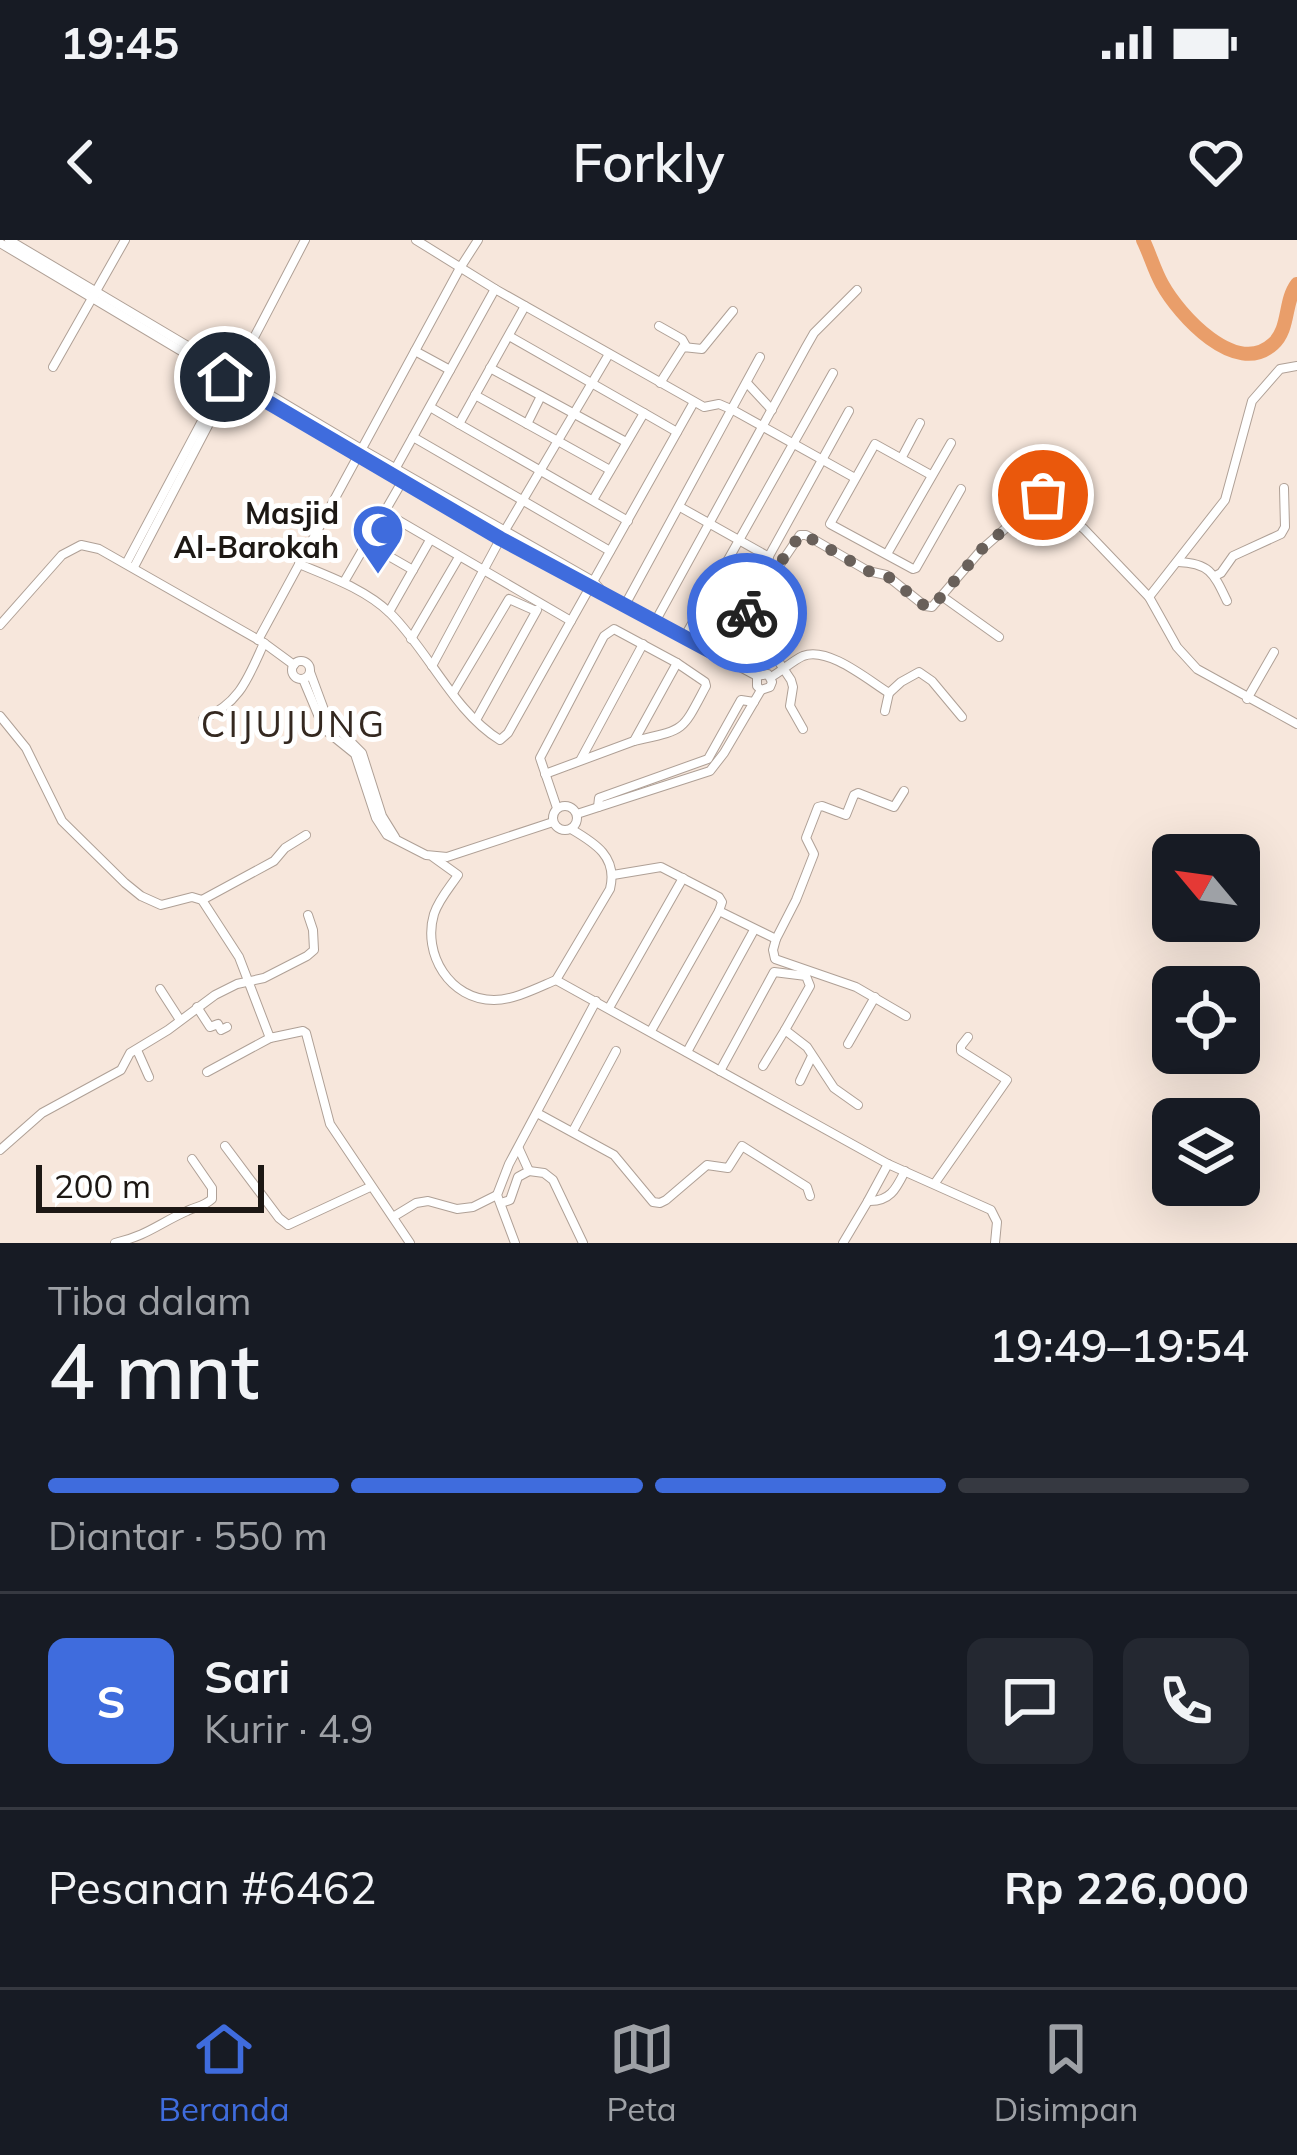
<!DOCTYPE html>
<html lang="id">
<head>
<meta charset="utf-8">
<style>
  body { margin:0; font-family:Mulish,sans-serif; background:#242831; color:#f1f3f6; height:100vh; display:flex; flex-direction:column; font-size:45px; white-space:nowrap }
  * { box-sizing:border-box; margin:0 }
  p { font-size:39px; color:#9ea1a6 }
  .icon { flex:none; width:66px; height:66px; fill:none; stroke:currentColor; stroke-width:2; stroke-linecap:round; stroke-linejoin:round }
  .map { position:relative; height:1003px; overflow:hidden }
  .panel { display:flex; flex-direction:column; background:#171b24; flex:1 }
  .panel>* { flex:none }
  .needle { width:78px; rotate:299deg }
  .controls { position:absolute; left:1152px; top:594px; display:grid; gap:24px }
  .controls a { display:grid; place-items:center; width:108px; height:108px; border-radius:18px; background:#171b24; box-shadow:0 12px 48px #0002; font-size:60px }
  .scale { position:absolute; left:36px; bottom:30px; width:228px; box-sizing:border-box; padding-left:12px; border:6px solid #1d1814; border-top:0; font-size:33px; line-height:42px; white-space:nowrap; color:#1d1814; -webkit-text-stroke:9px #fff; paint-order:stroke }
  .pin { position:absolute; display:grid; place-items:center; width:102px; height:102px; color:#fff; margin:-51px; border:6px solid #fff; border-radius:50%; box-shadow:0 3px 12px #0007 }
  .courier { position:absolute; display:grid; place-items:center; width:120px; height:120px; margin:-60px; border:9px solid #3f6cdd; border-radius:50%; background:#fff; color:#222; box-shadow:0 3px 15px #0007 }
  .head em { font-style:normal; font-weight:600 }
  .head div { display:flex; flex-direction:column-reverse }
  .head { display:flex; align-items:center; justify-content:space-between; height:204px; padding:0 48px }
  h1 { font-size:78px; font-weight:600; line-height:90px }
  .bar { display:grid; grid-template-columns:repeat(4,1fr); gap:18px 12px; align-content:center; height:144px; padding:0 48px }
  .bar i { height:15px; border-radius:9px; background:#363941 }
  .bar .active { background:#3f6cdd }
  .bar p { grid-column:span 4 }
  .line { display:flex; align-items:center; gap:30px; padding:0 48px; border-top:3px solid #363941 }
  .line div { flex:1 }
  .round { display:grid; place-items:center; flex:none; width:126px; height:126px; border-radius:18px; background:#242831 }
  .status { display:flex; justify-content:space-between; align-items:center; height:84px; padding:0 60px; background:#171b24; direction:ltr }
  .status svg { height:33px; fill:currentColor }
  header { display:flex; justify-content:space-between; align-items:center; height:156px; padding:0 48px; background:#171b24; font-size:54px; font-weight:600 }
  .dock { display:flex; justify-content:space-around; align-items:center; height:168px; border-top:3px solid #363941; background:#171b24; font-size:33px; color:#9ea1a6 }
  .dock a { display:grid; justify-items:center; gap:6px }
  .dock .active { color:#3f6cdd }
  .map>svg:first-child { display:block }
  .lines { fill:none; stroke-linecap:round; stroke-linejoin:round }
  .river { stroke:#e99e6a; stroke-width:14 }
  .minor-casing { stroke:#afa096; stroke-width:10 }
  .minor { stroke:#fff; stroke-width:8 }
  .done { stroke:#69605a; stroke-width:12; stroke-dasharray:0 21.6 }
  .route { stroke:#3f6cdd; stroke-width:15 }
  .labels { text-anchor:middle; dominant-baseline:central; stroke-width:10; stroke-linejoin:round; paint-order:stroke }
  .poi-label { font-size:30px; font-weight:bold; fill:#1d1814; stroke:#fff; text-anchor:end }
  .quarter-label { font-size:36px; letter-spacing:3px; fill:#342820; stroke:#fff }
</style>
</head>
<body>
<div class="status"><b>19:45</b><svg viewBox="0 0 49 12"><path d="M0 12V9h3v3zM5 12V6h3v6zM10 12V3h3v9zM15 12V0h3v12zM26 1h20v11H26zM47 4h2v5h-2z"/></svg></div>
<header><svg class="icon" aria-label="back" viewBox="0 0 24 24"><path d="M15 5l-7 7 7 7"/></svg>Forkly<svg class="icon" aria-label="heart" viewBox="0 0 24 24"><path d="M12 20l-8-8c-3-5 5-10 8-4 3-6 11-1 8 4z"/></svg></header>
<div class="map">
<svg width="1297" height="1003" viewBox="0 0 1297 1003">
  <rect width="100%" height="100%" fill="#f7e7dc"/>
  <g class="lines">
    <!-- river -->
    <path class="river" d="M 1143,0 C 1150,14 1154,30 1162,44 C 1179,75 1236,138 1273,104 C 1290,89 1284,61 1297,44"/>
    <!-- minor casing -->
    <g class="minor-casing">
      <g id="minor">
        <polyline points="9,0 363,210 593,341 601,350 625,365 757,436 768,434 772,442 770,447 761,450 757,446 757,436"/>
        <polyline points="416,0 495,49 704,167 719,164 733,170 855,238"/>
        <polyline points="0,3 359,217 590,349 600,350"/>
        <polyline points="525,66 459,184 628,281"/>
        <polyline points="659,86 682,99 686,106"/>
        <polyline points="509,96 644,173 593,260"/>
        <polyline points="415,111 450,130"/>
        <polyline points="53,127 125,0"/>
        <polyline points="490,128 626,202"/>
        <polyline points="660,143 683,107 702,109 733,71"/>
        <polyline points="747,143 772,170"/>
        <polyline points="475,155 610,230"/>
        <polyline points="430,167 459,184"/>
        <polyline points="644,173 677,192"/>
        <polyline points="527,184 541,156"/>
        <polyline points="413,197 610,311"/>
        <polyline points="902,217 920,183"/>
        <polyline points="394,231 495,49"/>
        <polyline points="931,235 875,204 830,284 913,329 916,328 961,249"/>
        <polyline points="680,267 769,317"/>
        <polyline points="384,272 571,381"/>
        <polyline points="366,303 413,330"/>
        <polyline points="887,314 951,203"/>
        <polyline points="127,322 227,134"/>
        <path d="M 1178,322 C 1210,323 1214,334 1227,361"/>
        <path d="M 299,324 C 330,337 365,349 390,373 C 428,410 454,472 500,500 L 508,493 L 694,162"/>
        <polyline points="134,327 305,0"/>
        <polyline points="1215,336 1221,333 1233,316 1281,294 1285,287 1284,248"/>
        <polyline points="344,342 403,240"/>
        <polyline points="943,357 999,397"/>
        <polyline points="1149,357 1225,260 1252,161 1280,129 1297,126"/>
        <polyline points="625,365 760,117"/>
        <polyline points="389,372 430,300"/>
        <polyline points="655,382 806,107 814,93 857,50"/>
        <polyline points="741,382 765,401 791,440 793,447 790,466 803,489"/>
        <polyline points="0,385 62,315 81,305 99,309 264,403 294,425"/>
        <polyline points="684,398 833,133"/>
        <polyline points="411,399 459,317"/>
        <polyline points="258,400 460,28 478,0"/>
        <polyline points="715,414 849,171"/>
        <polyline points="723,418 741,382 800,295 806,295 868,331 886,335 925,366 932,367 982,309 1014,281 1033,256 1040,254 1084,289 1149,357 1177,407 1197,429 1297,484"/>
        <circle cx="301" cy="430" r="9"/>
        <polyline points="432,426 504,292 609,114"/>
        <polyline points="310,432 327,478 362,513 382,576 395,597"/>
        <path d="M 771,437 C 782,431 792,421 803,416 C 828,406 868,440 889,453 L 901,442 L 919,432 L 932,441 L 962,477"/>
        <polyline points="303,439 324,489 355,514 376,578 387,595 426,615 447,617 553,582"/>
        <polyline points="453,453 509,359 536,371"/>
        <polyline points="1247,459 1274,412"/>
        <polyline points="885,471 889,453"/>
        <polyline points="0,476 26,508 62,581 125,643 141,656 161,665 192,657 202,660 239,717 270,798 303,791 306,793 330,884 410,1003"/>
        <path d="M 203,479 C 240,463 248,438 264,403"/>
        <polyline points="476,480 537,370"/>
        <polyline points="581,519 643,404"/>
        <polyline points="545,534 634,501 677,423"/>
        <circle cx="565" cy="578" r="12"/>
        <polyline points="598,567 599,558 708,519 741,460 754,462"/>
        <path d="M 557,568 L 540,518 L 604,396 L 614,389 L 677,423 L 705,442 L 706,446 C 681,493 686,489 634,501"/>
        <polyline points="577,574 710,531 724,513 761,450"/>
        <path d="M 571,589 C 595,603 618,617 610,649 L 556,740 L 888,924 L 991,970 L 997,982 L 995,1003"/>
        <path d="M 433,617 L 458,635 C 450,647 439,659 434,674 C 422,714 450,760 494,760 C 514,760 537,748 556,740"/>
        <polyline points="613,635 661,627 719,657 722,662 719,671 776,699 773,710 775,719 856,747 906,776"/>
        <polyline points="202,660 274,621 285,608 306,595"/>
        <polyline points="776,699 796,660 814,614 806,598 818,567 822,566 846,575 854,555 858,553 894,567 904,551"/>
        <polyline points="160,749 180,780"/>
        <polyline points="197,767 210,787 218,784 221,790 227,787"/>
        <polyline points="609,768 683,638"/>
        <polyline points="651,791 719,671"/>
        <polyline points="848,804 875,757"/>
        <polyline points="137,810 149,837"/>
        <polyline points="687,812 754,690"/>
        <polyline points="763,826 785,790"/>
        <polyline points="720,831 774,732 806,736 810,746 785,790 807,807 834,848 858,865"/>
        <polyline points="207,832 270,798"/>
        <polyline points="800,841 812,816"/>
        <polyline points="537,873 614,915 653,962 660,963 666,960 707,925 728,928 742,906 807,947 810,956"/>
        <polyline points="573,891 616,811"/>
        <polyline points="225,906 279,978 288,985 370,947"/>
        <polyline points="0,910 42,873 121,830 130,813 168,790 215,755 237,744 264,738 307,716 314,710 313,690 308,675"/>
        <polyline points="529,931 544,933 553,940 583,1003"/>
        <polyline points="935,943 1007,840 961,811 961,806 968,797"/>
        <polyline points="868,961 888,924"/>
        <polyline points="501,963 510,960 518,937 529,931 519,909"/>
        <polyline points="393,977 416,963 428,961 457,969 473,967 497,955"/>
        <path d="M 115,1003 C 148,995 158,984 187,971 C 197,966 203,967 212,959 L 212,948 L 192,919"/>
        <polyline points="515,1003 497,955 509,924 596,761"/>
        <path d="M 843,1003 L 868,961 C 890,962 896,949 905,931"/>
      </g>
    </g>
    <!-- minor -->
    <use href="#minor" class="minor"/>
  </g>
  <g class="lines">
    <!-- done -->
    <polyline class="done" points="747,373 793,304 803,294 868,331 886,335 925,366 932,367 982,309 1014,281 1037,254 1043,255"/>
    <!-- route -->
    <polyline class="route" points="225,137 501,299 723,418 747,373"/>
  </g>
  <!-- icons -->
  <defs>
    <g id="mosque-pin" transform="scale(2.7)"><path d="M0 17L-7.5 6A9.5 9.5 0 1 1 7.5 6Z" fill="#3f6cdd" stroke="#fff"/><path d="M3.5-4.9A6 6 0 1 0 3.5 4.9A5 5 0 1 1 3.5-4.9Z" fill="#fff"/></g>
  </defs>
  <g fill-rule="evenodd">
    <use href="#mosque-pin" x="378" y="290"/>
  </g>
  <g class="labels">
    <!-- poi labels -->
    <g class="poi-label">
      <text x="339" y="273">Masjid<tspan x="339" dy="34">Al-Barokah</tspan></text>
    </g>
    <!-- quarter labels -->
    <g class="quarter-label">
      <text x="294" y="483">CIJUJUNG</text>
    </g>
  </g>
</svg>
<div class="controls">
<a><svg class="needle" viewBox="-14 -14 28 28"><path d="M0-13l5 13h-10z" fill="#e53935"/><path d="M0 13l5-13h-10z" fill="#9ea1a6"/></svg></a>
<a><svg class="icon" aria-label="locate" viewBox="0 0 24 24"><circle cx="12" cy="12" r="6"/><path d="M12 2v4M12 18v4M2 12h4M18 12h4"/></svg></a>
<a><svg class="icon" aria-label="layers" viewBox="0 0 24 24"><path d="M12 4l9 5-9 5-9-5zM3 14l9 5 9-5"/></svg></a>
</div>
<div class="scale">200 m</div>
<div class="pin" style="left:1043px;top:255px;background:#ea580c"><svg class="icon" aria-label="bag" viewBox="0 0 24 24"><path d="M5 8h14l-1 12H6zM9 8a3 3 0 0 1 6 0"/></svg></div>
<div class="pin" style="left:225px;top:137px;background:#1f2937"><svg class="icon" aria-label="home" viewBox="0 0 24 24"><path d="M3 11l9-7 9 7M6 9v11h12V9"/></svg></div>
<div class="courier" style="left:747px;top:373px"><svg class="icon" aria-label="bike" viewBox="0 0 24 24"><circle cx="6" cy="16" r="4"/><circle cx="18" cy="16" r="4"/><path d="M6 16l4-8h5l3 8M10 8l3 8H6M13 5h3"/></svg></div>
</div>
<section class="panel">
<div class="head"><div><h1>4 mnt</h1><p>Tiba dalam</p></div><em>19:49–19:54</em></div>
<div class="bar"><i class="active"></i><i class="active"></i><i class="active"></i><i></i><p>Diantar · 550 m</p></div>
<div class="line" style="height:216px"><b class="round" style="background:#3f6cdd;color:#fff">S</b><div><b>Sari</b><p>Kurir · 4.9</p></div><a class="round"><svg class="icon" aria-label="chat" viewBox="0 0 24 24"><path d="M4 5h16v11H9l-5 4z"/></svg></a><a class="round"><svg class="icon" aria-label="phone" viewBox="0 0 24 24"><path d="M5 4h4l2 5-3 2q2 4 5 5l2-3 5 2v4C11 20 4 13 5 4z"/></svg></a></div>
<div class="line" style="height:156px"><div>Pesanan #6462</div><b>Rp 226,000</b></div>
</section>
<nav class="dock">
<a class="active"><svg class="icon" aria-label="home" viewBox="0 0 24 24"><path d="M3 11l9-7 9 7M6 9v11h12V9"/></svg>Beranda</a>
<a><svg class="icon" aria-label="map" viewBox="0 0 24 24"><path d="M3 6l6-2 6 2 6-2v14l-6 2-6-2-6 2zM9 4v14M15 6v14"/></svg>Peta</a>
<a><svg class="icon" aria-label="saved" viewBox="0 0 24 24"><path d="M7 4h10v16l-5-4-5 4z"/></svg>Disimpan</a>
</nav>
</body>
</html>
